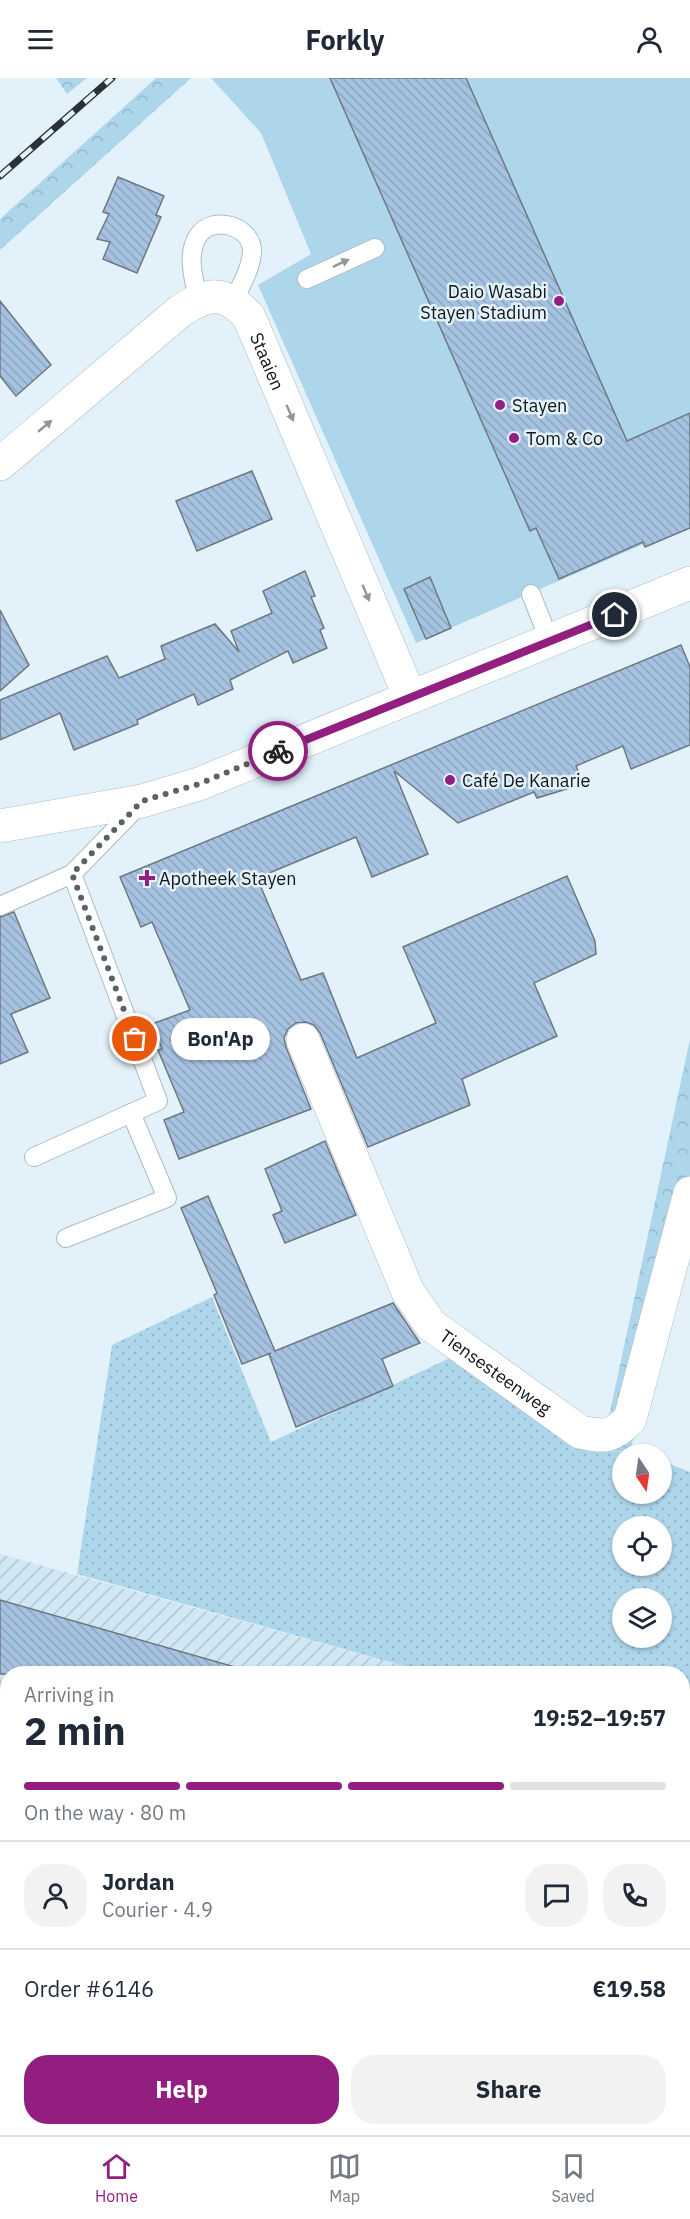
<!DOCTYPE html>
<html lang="en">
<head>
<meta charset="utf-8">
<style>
  body { margin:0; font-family:"IBM Plex Sans",sans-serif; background:#f2f2f3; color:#1f2937; height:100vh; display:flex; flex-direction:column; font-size:22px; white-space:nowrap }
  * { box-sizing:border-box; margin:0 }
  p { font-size:20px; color:#747a83 }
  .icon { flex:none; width:33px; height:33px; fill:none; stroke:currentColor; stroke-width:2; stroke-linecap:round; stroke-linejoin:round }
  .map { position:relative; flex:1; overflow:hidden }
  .panel { position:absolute; left:0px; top:1588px; width:690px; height:470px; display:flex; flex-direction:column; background:#fff; border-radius:24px 24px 0 0; box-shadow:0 2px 4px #0004 }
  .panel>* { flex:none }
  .needle { width:39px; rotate:167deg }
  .fabs { position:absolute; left:612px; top:1366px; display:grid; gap:12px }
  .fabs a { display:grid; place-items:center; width:60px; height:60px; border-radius:50%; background:#fff; box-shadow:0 2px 4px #0004; font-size:30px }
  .pin { position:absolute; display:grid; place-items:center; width:51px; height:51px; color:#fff; margin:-26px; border:3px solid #fff; border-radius:50%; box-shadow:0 2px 6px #0007 }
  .courier { position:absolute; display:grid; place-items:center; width:60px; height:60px; margin:-30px; border:4px solid #921f7f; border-radius:50%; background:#fff; color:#222; box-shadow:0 2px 8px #0007 }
  .bubble { position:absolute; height:42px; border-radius:21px; background:#fff; box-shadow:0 2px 4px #0004; font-size:20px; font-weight:800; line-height:42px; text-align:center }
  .head em { font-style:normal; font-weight:800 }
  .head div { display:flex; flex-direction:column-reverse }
  .head { display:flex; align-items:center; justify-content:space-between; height:102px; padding:0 24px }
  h1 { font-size:39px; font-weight:800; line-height:45px }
  .bar { display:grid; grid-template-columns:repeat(4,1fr); gap:9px 6px; align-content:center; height:72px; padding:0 24px }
  .bar i { height:8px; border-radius:4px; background:#e0e1e3 }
  .bar .current { background:#921f7f }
  .bar p { grid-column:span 4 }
  .line { display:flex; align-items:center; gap:15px; padding:0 24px; border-top:2px solid #e0e1e3 }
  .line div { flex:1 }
  .round { display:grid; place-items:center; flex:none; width:63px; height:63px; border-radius:24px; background:#f2f2f3 }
  .button { display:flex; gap:12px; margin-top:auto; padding:12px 24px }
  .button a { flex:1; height:69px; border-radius:24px; background:#921f7f; color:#fff; font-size:24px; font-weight:800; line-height:69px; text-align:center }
  .button a+a { background:#f2f2f3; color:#1f2937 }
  header { display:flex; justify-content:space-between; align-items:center; height:78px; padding:0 24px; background:#fff; font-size:27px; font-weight:800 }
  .dock { display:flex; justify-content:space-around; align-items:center; height:84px; border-top:2px solid #e0e1e3; background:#fff; font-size:16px; color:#747a83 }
  .dock a { display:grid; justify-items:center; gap:3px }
  .dock .current { color:#921f7f }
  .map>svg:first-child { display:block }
  .industrial { fill:url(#industrial-furrows) }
  .grass { fill:url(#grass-dots); fill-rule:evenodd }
  .forest { fill:url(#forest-crowns) }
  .park { fill:#aed6eb }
  .building { fill:url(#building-back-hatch); stroke:#6f7882; stroke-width:1.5 }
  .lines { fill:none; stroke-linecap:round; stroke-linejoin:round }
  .lane-casing { stroke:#adbbc3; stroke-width:20 }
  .street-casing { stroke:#adbbc3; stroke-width:34 }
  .secondary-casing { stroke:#adbbc3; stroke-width:34 }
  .path { stroke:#737d82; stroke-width:4; stroke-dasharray:1.5 4.5; stroke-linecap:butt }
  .lane { stroke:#fff; stroke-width:18 }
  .street { stroke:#fff; stroke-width:33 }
  .secondary { stroke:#fff; stroke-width:33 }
  .rail-casing { stroke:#2b3235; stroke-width:7 }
  .rail { stroke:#e3f2fa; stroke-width:4.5; stroke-dasharray:14; stroke-linecap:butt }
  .oneway { fill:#939697 }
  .done { stroke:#5a6267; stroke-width:6; stroke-dasharray:0 10.8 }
  .route { stroke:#921f7f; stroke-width:8 }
  .poi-dot { fill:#921f7f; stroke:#e3f2fa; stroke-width:2 }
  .labels { text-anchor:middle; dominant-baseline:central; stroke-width:5; stroke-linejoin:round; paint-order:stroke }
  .poi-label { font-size:18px; fill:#101518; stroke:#e3f2fa; text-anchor:start }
  .street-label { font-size:18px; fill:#101518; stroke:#e3f2fa }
</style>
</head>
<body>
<header><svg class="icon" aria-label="menu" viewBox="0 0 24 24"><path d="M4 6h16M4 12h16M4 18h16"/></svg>Forkly<svg class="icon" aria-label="person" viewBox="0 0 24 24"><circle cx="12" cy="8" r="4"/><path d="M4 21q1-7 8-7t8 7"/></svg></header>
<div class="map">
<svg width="690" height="2057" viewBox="0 0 690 2057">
  <defs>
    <pattern id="industrial-furrows" width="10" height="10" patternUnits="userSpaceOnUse" patternTransform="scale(1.5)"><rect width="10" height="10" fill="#d1e8f4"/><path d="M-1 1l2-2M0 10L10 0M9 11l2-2" fill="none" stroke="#b2c6d0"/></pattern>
    <pattern id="grass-dots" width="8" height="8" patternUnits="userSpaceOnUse" patternTransform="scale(1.5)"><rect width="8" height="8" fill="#aed6eb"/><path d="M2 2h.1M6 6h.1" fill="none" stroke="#95b7c9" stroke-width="1.8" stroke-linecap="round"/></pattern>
    <pattern id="forest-crowns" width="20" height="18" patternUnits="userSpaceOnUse" patternTransform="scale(1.5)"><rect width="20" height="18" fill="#aed6eb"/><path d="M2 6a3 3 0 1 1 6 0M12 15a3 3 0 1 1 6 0" fill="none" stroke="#95b7c9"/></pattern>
    <pattern id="building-back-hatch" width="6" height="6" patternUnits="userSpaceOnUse" patternTransform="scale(1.5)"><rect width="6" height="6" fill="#a6c2e1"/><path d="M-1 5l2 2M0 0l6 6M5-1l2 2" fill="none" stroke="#8ea6c0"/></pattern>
  </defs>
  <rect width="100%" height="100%" fill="#e3f2fa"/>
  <!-- industrial -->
  <polygon class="industrial" points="0,1476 433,1596 8,1596 8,2050 371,2051 369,2057 0,2057"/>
  <!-- grass -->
  <path class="grass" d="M 212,1219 L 271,1364 L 452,1279 L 574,1366 L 639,1377 L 622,1377 L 622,1416 L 662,1416 L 662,1383 L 690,1394 L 690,1681 L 683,1679 L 682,1596 L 433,1596 L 77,1496 L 112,1267 ZM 622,1449 L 662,1449 L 662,1488 L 622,1488 ZM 622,1521 L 662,1521 L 662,1560 L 622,1560 Z"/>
  <!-- forest -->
  <g class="forest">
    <polygon points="56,0 87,0 67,16"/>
    <polygon points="156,0 191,0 0,172 0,141"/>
    <polygon points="690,961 690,1101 630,1375 602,1371"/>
  </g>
  <!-- park -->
  <polygon class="park" points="211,0 690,0 690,446 416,565 258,207 311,176 261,55"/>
  <!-- building -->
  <g class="building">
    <polygon points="330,0 466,0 627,363 690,335 690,450 645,469 643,464 559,501 536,450 530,453"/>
    <polygon points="118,99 164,118 156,137 161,139 137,195 103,181 110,164 97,161 109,136 103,134"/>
    <polygon points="0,223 51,287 16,318 0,298"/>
    <polygon points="252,393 272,441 197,473 176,423"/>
    <polygon points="305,493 315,518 311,519 324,550 320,552 327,570 293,585 288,573 230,602 233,611 198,627 194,616 137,642 138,646 74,672 60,635 0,662 0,622 107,578 119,600 165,581 161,568 215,546 239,574 231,553 272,535 263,513"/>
    <polygon points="430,499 451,550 426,561 404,511"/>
    <polygon points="0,532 29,587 0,613"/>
    <polygon points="681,567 690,589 690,667 631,691 623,668 576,688 583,706 537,720 534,714 458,745 394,693 428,776 372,799 356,759 257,800 301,902 323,895 357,980 436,945 403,869 567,798 595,863 596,876 534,905 557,958 462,1001 470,1027 368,1069 320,955 314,947 306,944 296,945 288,951 284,960 286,969 311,1031 179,1081 164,1042 184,1034 158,972 162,971 152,946 190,932 152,844 141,849 120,799"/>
    <polygon points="14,834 50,920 11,936 28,974 0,986 0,839"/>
    <polygon points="325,1063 356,1137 285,1165 273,1137 282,1133 265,1091"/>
    <polygon points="208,1118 275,1273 393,1225 420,1265 382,1281 393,1308 296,1349 269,1276 271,1275 242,1286 214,1217 217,1215 181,1130"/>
    <polygon points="0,1522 235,1589 234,1596 0,1596"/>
  </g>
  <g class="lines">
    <!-- lane casing -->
    <g class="lane-casing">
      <g id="lane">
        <polyline points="307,201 375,170"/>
        <path d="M 198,221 C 194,202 186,176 198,158 C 212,136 253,148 252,174 C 251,191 241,207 234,222"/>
        <polyline points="531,516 550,564"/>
        <polyline points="0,828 72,796 139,727"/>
        <polyline points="34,1079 158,1023 72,796"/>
        <polyline points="66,1160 167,1120 131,1035"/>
      </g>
    </g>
    <!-- street casing -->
    <g class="street-casing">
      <g id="street">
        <path id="s1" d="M 0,386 L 179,234 C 209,214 225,212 249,239 L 410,619"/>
        <path id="s2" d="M 303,962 L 408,1214 L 431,1247 L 580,1354 C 605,1359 611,1360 630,1341 L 690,1115"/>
      </g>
    </g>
    <!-- secondary casing -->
    <g class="secondary-casing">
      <polyline id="secondary" points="0,748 142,723 199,706 690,505"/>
    </g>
    <!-- path -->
    <g class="path">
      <polyline points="682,1684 690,1687"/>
      <polyline points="445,2057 448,2050"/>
    </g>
    <!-- lane -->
    <use href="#lane" class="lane"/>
    <!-- street -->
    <use href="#street" class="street"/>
    <!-- secondary -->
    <use href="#secondary" class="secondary"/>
    <!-- rail casing -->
    <g class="rail-casing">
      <polyline id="rail" points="0,98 112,0"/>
    </g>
    <!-- rail -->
    <use href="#rail" class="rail"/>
  </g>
  <!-- one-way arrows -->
  <defs><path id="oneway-solid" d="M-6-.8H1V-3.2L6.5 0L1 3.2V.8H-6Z" transform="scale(1.5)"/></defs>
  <g class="oneway">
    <use href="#oneway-solid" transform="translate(341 185) rotate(-25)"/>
    <use href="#oneway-solid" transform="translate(290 335) rotate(67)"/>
    <use href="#oneway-solid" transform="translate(45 348) rotate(-40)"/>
    <use href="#oneway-solid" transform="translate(366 515) rotate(67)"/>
  </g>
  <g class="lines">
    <!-- done -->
    <polyline class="done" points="135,961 72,796 142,723 199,706 278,673"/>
    <!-- route -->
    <polyline class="route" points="278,673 615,537"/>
  </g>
  <!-- markers -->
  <g class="poi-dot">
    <circle cx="559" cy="223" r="6"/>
    <circle cx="500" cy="327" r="6"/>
    <circle cx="514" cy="360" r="6"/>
    <circle cx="450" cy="702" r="6"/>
    <path d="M144 791h6v6h6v6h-6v6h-6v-6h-6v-6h6z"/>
  </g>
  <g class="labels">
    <!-- poi labels -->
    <g class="poi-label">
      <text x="547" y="213" text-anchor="end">Daio Wasabi<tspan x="547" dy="21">Stayen Stadium</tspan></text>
      <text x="512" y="327">Stayen</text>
      <text x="526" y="360">Tom &amp; Co</text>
      <text x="462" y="702">Café De Kanarie</text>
      <text x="159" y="800">Apotheek Stayen</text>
    </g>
    <!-- street labels -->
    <g class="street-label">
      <text stroke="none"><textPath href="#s1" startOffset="363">Staaien</textPath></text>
      <text stroke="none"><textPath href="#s2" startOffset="393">Tiensesteenweg</textPath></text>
    </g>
  </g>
</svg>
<div class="fabs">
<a><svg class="needle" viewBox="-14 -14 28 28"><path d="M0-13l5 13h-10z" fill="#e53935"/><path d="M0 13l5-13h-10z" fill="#747a83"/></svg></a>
<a><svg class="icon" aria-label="locate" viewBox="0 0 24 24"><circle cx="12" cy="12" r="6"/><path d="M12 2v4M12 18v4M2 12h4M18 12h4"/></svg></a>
<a><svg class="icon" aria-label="layers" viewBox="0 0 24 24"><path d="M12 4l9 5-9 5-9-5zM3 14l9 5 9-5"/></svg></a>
</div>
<div class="pin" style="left:135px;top:961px;background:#ea580c"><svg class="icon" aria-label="bag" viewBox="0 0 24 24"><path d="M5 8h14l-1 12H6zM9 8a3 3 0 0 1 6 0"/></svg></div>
<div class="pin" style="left:615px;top:537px;background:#1f2937"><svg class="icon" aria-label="home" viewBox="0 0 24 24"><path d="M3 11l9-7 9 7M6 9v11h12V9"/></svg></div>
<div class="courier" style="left:278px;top:673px"><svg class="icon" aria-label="bike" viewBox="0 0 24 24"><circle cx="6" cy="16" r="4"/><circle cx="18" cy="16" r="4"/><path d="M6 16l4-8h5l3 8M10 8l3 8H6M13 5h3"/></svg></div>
<div class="bubble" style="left:171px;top:940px;width:99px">Bon'Ap</div>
<section class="panel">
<div class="head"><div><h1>2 min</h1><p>Arriving in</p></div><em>19:52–19:57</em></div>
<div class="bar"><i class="current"></i><i class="current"></i><i class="current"></i><i></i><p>On the way · 80 m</p></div>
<div class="line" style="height:108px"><a class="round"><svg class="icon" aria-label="person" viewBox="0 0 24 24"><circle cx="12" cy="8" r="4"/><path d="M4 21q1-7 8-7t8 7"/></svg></a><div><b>Jordan</b><p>Courier · 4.9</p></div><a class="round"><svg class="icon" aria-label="chat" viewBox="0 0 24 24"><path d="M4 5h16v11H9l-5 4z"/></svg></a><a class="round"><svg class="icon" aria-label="phone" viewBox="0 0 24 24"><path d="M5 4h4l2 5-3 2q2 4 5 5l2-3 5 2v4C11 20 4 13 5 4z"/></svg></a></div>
<div class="line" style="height:78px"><div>Order #6146</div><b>€19.58</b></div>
<div class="button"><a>Help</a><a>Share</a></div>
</section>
</div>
<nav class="dock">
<a class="current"><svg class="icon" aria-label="home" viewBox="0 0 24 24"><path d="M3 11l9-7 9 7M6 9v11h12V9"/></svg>Home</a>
<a><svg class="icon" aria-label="map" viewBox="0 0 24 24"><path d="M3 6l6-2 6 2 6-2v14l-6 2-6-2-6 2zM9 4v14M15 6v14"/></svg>Map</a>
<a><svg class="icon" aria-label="saved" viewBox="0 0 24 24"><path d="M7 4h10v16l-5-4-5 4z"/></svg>Saved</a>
</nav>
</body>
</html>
